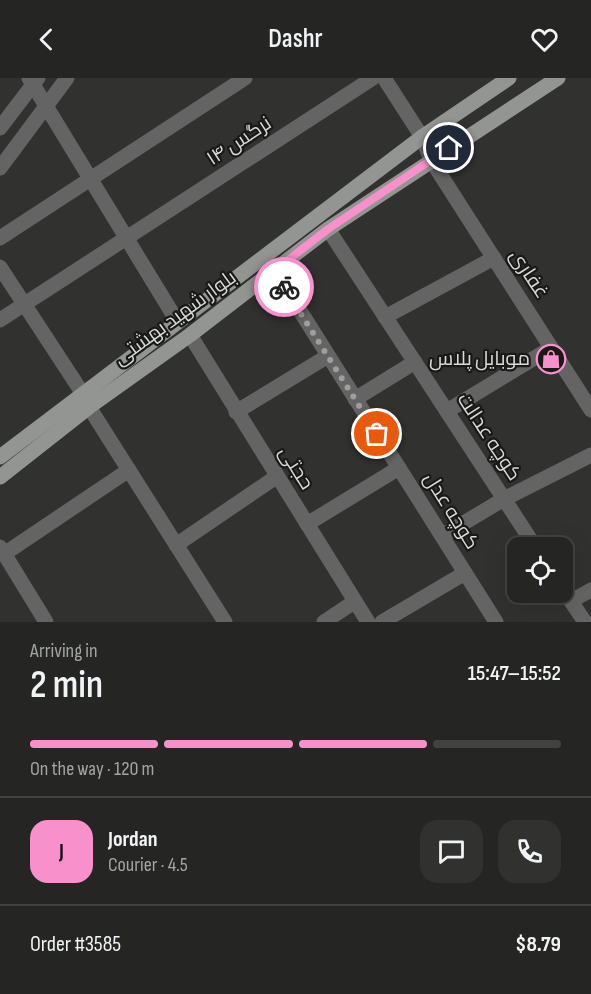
<!DOCTYPE html>
<html lang="en">
<head>
<meta charset="utf-8">
<style>
  body { margin:0; font-family:"Sofia Sans Condensed",Cairo,sans-serif; background:#313230; color:#f1f3f6; height:100vh; display:flex; flex-direction:column; font-size:22px; white-space:nowrap }
  * { box-sizing:border-box; margin:0 }
  p { font-size:20px; color:#a3a5a6 }
  .icon { flex:none; width:33px; height:33px; fill:none; stroke:currentColor; stroke-width:2; stroke-linecap:round; stroke-linejoin:round }
  .map { position:relative; height:544px; overflow:hidden }
  .details { display:flex; flex-direction:column; background:#252623; flex:1 }
  .details>* { flex:none }
  .tools { position:absolute; left:507px; top:459px; display:grid; gap:12px }
  .tools a { display:grid; place-items:center; width:66px; height:66px; border-radius:12px; background:#252623; box-shadow:0 6px 24px #0002,0 0 0 2px #424341; font-size:30px }
  .pin { position:absolute; display:grid; place-items:center; width:51px; height:51px; color:#fff; margin:-26px; border:3px solid #fff; border-radius:50%; box-shadow:0 2px 6px #0007 }
  .courier { position:absolute; display:grid; place-items:center; width:60px; height:60px; margin:-30px; border:4px solid #f890cc; border-radius:50%; background:#fff; color:#222; box-shadow:0 2px 8px #0007 }
  .headline em { font-style:normal; font-weight:600 }
  .headline div { display:flex; flex-direction:column-reverse }
  .headline { display:flex; align-items:center; justify-content:space-between; height:102px; padding:0 30px }
  h1 { font-size:39px; font-weight:600; line-height:45px }
  .bar { display:grid; grid-template-columns:repeat(4,1fr); gap:9px 6px; align-content:center; height:72px; padding:0 30px }
  .bar i { height:8px; border-radius:4px; background:#424341 }
  .bar .active { background:#f890cc }
  .bar p { grid-column:span 4 }
  .line { display:flex; align-items:center; gap:15px; padding:0 30px; border-top:2px solid #424341 }
  .line div { flex:1 }
  .round { display:grid; place-items:center; flex:none; width:63px; height:63px; border-radius:18px; background:#313230 }
  header { display:flex; justify-content:space-between; align-items:center; height:78px; padding:0 30px; background:#252623; font-size:27px; font-weight:600 }
  .map>svg:first-child { display:block }
  .lines { fill:none; stroke-linecap:round; stroke-linejoin:round }
  .minor { stroke:#636463; stroke-width:15 }
  .major { stroke:#939592; stroke-width:15 }
  .done { stroke:#9e9f9d; stroke-width:6; stroke-dasharray:0 10.8 }
  .route { stroke:#f890cc; stroke-width:8 }
  .labels { text-anchor:middle; dominant-baseline:central; stroke-width:4.5; stroke-linejoin:round; paint-order:stroke }
  .street-label { font-size:20px; fill:#d9dad8; stroke:#191a18 }
  .poi-label { font-size:20px; fill:#d9dad8; stroke:#191a18; text-anchor:end }
</style>
</head>
<body>
<header><svg class="icon" aria-label="back" viewBox="0 0 24 24"><path d="M15 5l-7 7 7 7"/></svg>Dashr<svg class="icon" aria-label="heart" viewBox="0 0 24 24"><path d="M12 20l-8-8c-3-5 5-10 8-4 3-6 11-1 8 4z"/></svg></header>
<div class="map">
<svg width="591" height="544" viewBox="0 0 591 544">
  <rect width="100%" height="100%" fill="#31322f"/>
  <g class="lines">
    <!-- minor -->
    <g class="minor">
      <polyline points="29,0 177,243"/>
      <polyline points="384,0 422,59 431,82 591,332"/>
      <polyline points="0,50 38,0"/>
      <polyline points="0,90 67,0"/>
      <polyline points="328,151 536,470"/>
      <polyline points="0,160 245,0"/>
      <polyline points="0,189 83,316"/>
      <polyline points="275,193 496,544"/>
      <polyline points="385,239 494,180"/>
      <polyline points="0,242 373,0"/>
      <polyline points="190,257 368,544"/>
      <polyline points="355,321 415,284"/>
      <polyline points="89,329 225,544"/>
      <polyline points="447,333 551,270"/>
      <polyline points="236,334 328,278"/>
      <polyline points="307,446 399,390"/>
      <polyline points="442,458 504,421 591,377"/>
      <polyline points="176,467 276,399"/>
      <polyline points="0,469 46,544"/>
      <polyline points="4,476 129,392"/>
      <polyline points="562,510 585,544"/>
      <polyline points="571,523 591,512"/>
      <polyline points="324,544 354,524"/>
      <polyline points="382,544 465,495"/>
    </g>
    <!-- major -->
    <g class="major">
      <polyline points="0,379 422,59 509,0"/>
      <polyline points="0,399 89,329 190,257 328,151 558,0"/>
    </g>
  </g>
  <g class="lines">
    <!-- done -->
    <polyline class="done" points="284,209 377,356"/>
    <!-- route -->
    <polyline class="route" points="284,209 274,193 328,151 449,70"/>
  </g>
  <!-- icons -->
  <defs>
    <g id="shop-ring" transform="scale(1.5)"><circle r="9.5" fill="#191a18" stroke="#f890cc" stroke-width="1.5"/><path d="M-5-2.5h2.3a2.7 3.5 0 0 1 5.4 0H5L5.5 6h-11ZM-1.5-2.5h3a1.5 2.3 0 0 0-3 0Z" fill="#f890cc"/></g>
  </defs>
  <g fill-rule="evenodd">
    <use href="#shop-ring" x="551" y="281"/>
  </g>
  <g class="labels">
    <!-- street labels -->
    <g class="street-label">
      <text transform="translate(239 63) rotate(-33)">نرگس ۱۴</text>
      <text transform="translate(529 196) rotate(57)">غفاری</text>
      <text transform="translate(175 240) rotate(-36)">بلوار شهید بهشتی</text>
      <text transform="translate(489 359) rotate(57)">کوچه عدالت</text>
      <text transform="translate(296 390) rotate(58)">حجتی</text>
      <text transform="translate(451 433) rotate(58)">کوچه عدل</text>
    </g>
    <!-- poi labels -->
    <g class="poi-label">
      <text x="530" y="281">موبایل پلاس</text>
    </g>
  </g>
</svg>
<div class="tools">
<a><svg class="icon" aria-label="locate" viewBox="0 0 24 24"><circle cx="12" cy="12" r="6"/><path d="M12 2v4M12 18v4M2 12h4M18 12h4"/></svg></a>
</div>
<div class="pin" style="left:377px;top:356px;background:#ea580c"><svg class="icon" aria-label="bag" viewBox="0 0 24 24"><path d="M5 8h14l-1 12H6zM9 8a3 3 0 0 1 6 0"/></svg></div>
<div class="pin" style="left:449px;top:70px;background:#1f2937"><svg class="icon" aria-label="home" viewBox="0 0 24 24"><path d="M3 11l9-7 9 7M6 9v11h12V9"/></svg></div>
<div class="courier" style="left:284px;top:209px"><svg class="icon" aria-label="bike" viewBox="0 0 24 24"><circle cx="6" cy="16" r="4"/><circle cx="18" cy="16" r="4"/><path d="M6 16l4-8h5l3 8M10 8l3 8H6M13 5h3"/></svg></div>
</div>
<section class="details">
<div class="headline"><div><h1>2 min</h1><p>Arriving in</p></div><em>15:47–15:52</em></div>
<div class="bar"><i class="active"></i><i class="active"></i><i class="active"></i><i></i><p>On the way · 120 m</p></div>
<div class="line" style="height:108px"><b class="round" style="background:#f890cc;color:#111">J</b><div><b>Jordan</b><p>Courier · 4.5</p></div><a class="round"><svg class="icon" aria-label="chat" viewBox="0 0 24 24"><path d="M4 5h16v11H9l-5 4z"/></svg></a><a class="round"><svg class="icon" aria-label="phone" viewBox="0 0 24 24"><path d="M5 4h4l2 5-3 2q2 4 5 5l2-3 5 2v4C11 20 4 13 5 4z"/></svg></a></div>
<div class="line" style="height:78px"><div>Order #3585</div><b>$8.79</b></div>
</section>
</body>
</html>
